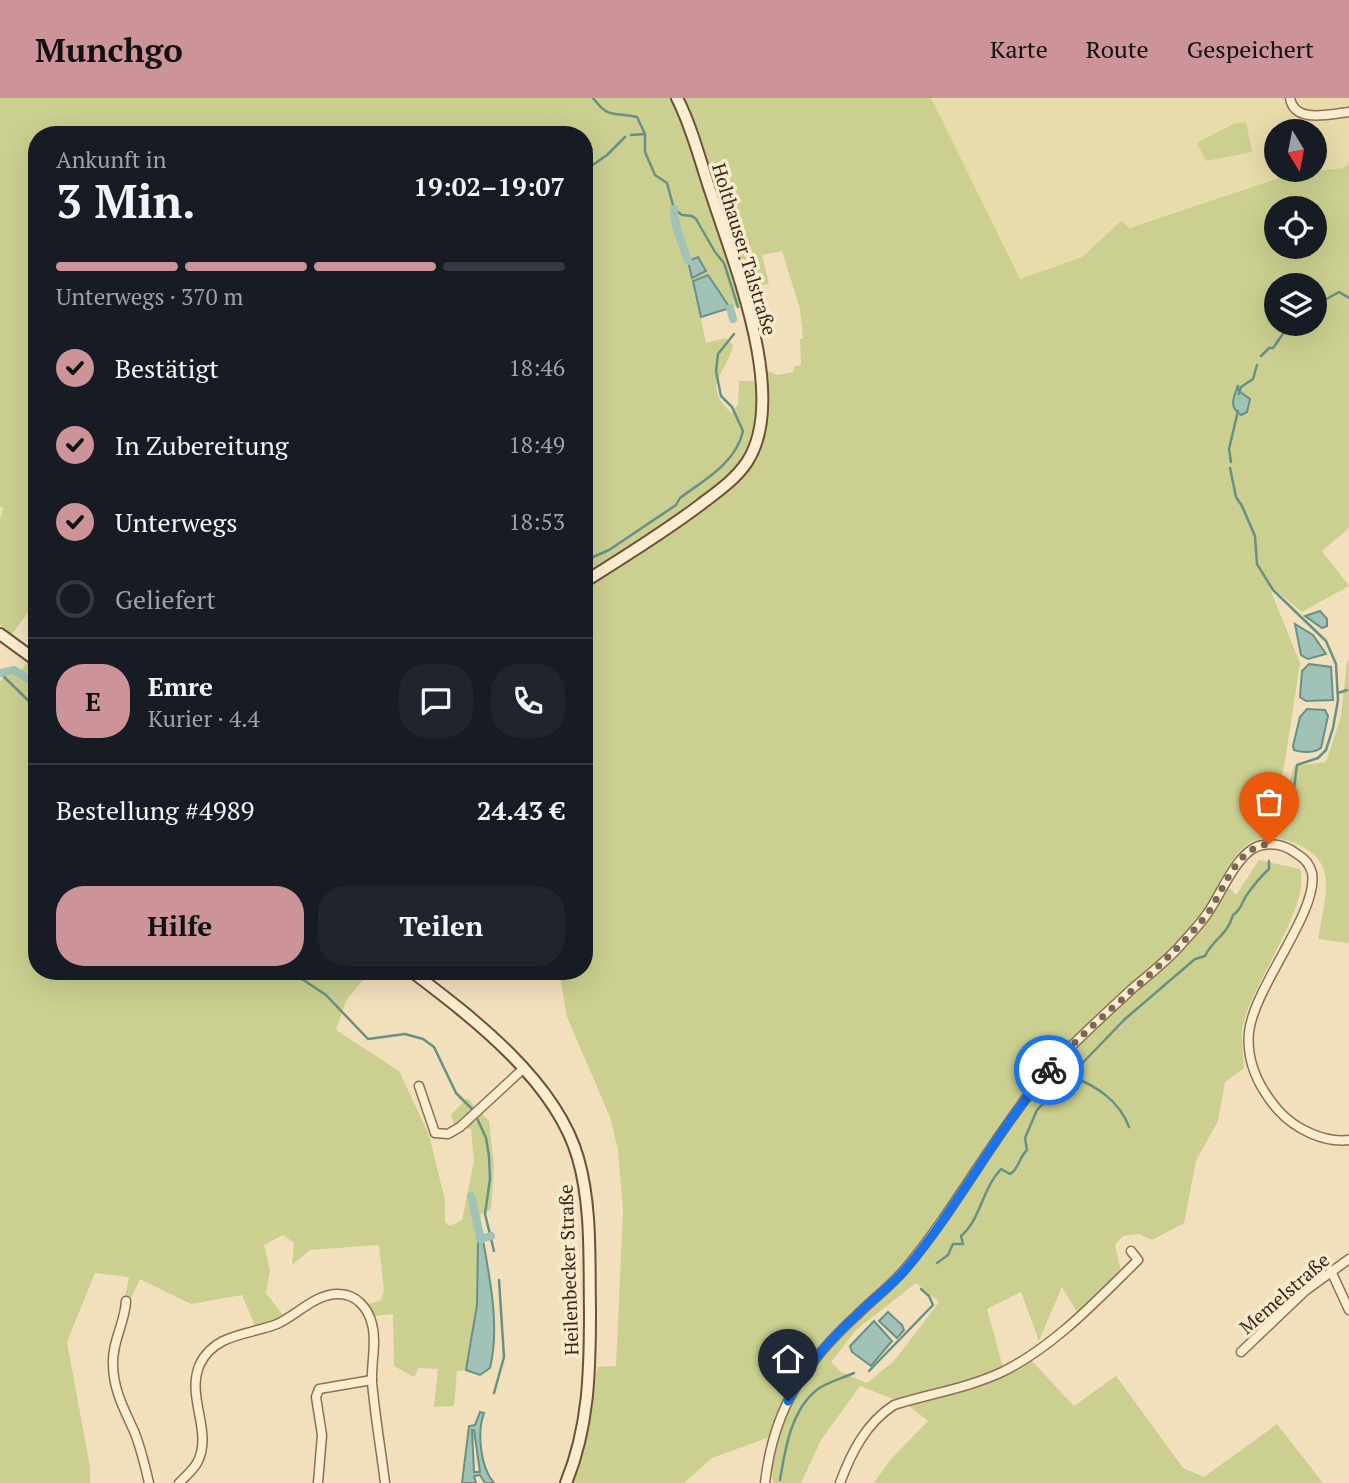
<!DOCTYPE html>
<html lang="de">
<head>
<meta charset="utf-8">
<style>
  body { margin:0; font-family:"PT Serif",serif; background:#20242c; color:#f1f3f6; height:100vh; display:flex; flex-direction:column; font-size:26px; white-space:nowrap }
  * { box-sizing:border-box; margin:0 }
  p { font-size:23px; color:#9ea1a6 }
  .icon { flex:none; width:38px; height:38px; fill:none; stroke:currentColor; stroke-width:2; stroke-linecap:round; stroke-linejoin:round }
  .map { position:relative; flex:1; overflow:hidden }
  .sheet { position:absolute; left:28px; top:28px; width:565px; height:854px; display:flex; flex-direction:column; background:#171b24; border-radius:28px; box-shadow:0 7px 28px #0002 }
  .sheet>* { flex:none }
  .needle { width:46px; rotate:170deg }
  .controls { position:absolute; left:1264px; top:21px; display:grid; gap:14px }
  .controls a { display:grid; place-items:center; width:63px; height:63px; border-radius:50%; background:#171b24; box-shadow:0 7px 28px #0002; font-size:35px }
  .pin { position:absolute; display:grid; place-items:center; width:60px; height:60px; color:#fff; margin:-72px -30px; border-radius:50% 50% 50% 0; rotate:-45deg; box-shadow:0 0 7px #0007 }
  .pin .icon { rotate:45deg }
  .courier { position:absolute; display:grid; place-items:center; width:70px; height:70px; margin:-35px; border:5px solid #1a73e8; border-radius:50%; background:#fff; color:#222; box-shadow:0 2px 9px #0007 }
  .summary em { font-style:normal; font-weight:600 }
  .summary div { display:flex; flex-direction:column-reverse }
  .summary { display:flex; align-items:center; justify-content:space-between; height:119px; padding:0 28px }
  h1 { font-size:46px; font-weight:600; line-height:52px }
  .bar { display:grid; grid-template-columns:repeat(4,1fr); gap:10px 7px; align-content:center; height:84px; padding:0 28px }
  .bar i { height:9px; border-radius:5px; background:#363941 }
  .bar .on { background:#cc9498 }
  .bar p { grid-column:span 4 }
  .line { display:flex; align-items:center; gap:18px; padding:0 28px; border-top:2px solid #363941 }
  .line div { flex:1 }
  .round { display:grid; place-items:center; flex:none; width:74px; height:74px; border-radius:28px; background:#20242c }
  ol { padding:0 28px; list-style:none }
  li { display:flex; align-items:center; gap:21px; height:77px }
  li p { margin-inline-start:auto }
  li .icon { padding:7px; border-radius:50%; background:#cc9498; color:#111; stroke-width:4 }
  li:last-child { color:#9ea1a6 }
  li i { width:38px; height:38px; border:4px solid #363941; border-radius:50% }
  .button { display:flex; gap:14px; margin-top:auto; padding:14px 28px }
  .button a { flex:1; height:80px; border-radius:28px; background:#cc9498; color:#111; font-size:28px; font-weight:600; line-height:80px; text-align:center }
  .button a+a { background:#20242c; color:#f1f3f6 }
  header { display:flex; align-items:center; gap:42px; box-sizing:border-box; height:98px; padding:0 35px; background:#cc9498; color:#111 }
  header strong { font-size:33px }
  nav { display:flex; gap:38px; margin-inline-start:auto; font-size:24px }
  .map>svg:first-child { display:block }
  .farmland { fill:#e8dcaa }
  .green { fill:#cbd090; fill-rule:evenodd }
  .water { fill:#a1c2b7; stroke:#689185; stroke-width:2; fill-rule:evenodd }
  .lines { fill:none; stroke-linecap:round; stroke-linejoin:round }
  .stream { stroke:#689185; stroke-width:2.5 }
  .canal { stroke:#a1c2b7; stroke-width:8 }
  .street-casing { stroke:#8b7054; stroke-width:11 }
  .secondary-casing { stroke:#6c5138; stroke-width:14 }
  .street { stroke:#fcedd1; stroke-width:8 }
  .secondary { stroke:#fcedd1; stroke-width:10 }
  .done { stroke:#7a6854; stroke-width:7; stroke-dasharray:0 12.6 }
  .route { stroke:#1a73e8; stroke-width:9 }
  .labels { text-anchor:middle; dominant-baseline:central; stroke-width:7; stroke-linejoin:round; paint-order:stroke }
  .street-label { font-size:19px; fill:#39281b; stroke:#f8eacd }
</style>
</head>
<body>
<header>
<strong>Munchgo</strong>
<nav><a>Karte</a><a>Route</a><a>Gespeichert</a></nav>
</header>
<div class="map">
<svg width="1349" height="1385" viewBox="0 0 1349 1385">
  <rect width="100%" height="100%" fill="#f2e0bd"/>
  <!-- farmland -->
  <polygon class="farmland" points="931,0 1349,0 1349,65 1343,70 1314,71 1314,33 1276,33 1276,72 1309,72 1130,130 1121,123 1082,159 1019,181"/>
  <!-- green -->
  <g class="green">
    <path d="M 0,0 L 931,0 L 1020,181 L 1082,159 L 1121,123 L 1130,130 L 1297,74 L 1343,70 L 1349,65 L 1349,430 L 1322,453 L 1349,488 L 1302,514 L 1268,486 L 1300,565 L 1285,663 L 1267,741 C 1242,739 1232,764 1222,782 L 1236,797 L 1259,762 L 1300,771 C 1312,806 1251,887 1243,927 C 1240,940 1244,957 1244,970 L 1225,984 L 1218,1023 L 1196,1063 L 1184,1125 L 1152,1142 L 1139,1136 L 1123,1138 L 1115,1147 L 1121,1173 L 1077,1214 L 1062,1189 L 1039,1243 L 1021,1194 L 987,1211 L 1004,1273 L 1031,1262 L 1074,1308 L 1116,1278 L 1183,1370 L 1204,1379 L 1277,1326 L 1323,1385 L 874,1385 L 890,1362 L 928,1323 L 908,1307 L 860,1288 L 821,1342 L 801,1385 L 773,1385 L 772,1371 L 780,1335 L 712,1360 L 684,1385 L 573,1385 L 590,1328 L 597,1269 L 616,1268 L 623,1112 L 618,1052 L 610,1019 L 567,919 L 559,873 L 584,873 L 585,488 C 626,463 667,439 706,409 C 725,394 746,379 758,356 C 771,332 765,298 765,272 L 778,277 L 793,274 L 795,268 L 801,267 L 800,241 L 803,241 L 800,211 L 782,153 L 762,157 L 769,186 L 748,189 L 710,75 L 697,74 L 742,206 L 730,210 L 708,177 L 693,184 L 706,245 L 726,240 L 733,247 C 728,275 699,287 732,315 L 738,306 L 739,283 L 757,283 C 757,306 758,331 748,352 C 728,396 627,452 585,478 L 584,37 L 37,37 L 37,517 L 30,512 L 12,536 L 0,527 L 0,421 L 3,410 L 0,409 ZM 1276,110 L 1314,110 L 1314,149 L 1276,149 ZM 1276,187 L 1314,187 L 1314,226 L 1276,226 ZM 916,1185 L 939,1204 L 894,1263 L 867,1285 L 841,1274 L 831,1264 L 856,1232 Z"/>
    <polygon points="1246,24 1252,54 1206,63 1197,45 1233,26"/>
    <polygon points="35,555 37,873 370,873 346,903 336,932 399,973 429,1037 445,1102 445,1124 450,1128 462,1122 474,1063 471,1031 455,1029 451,1017 467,1000 489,1023 494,1069 491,1111 481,1116 477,1207 466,1272 457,1273 454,1308 434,1309 438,1271 419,1270 414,1279 394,1268 393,1216 373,1218 367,1207 381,1202 384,1193 379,1147 310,1152 292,1167 294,1145 283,1137 264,1147 270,1172 266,1195 285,1220 256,1230 242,1197 191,1206 140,1181 130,1202 125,1199 129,1179 95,1175 67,1244 90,1369 90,1385 0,1385 0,583 10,574 19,575"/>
    <path d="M 1349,562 L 1349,845 L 1318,841 C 1327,787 1342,755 1274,739 L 1294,668 L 1326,664 L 1341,618 L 1347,563 Z"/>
  </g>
  <!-- water -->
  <g class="water">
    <polygon points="698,159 706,173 692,180 688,163"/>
    <polygon points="708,177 730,210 701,219 693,183"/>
    <path d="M 1238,287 L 1239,293 L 1250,301 L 1247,314 L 1241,317 C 1228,309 1234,299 1238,287 Z"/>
    <polygon points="1320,513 1327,521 1327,528 1322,530 1305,518"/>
    <polygon points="1295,526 1313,537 1326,556 1308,561 1301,557"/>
    <polygon points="1309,566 1331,569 1333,602 1306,603 1300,599 1302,573"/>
    <path d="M 1307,611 L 1325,612 L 1328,618 L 1321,650 C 1314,655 1302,655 1294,652 L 1293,648 L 1300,619 Z"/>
    <path d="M 483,1142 C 490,1182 500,1229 490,1270 L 480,1277 L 466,1272 L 477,1207 L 478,1143 Z"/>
    <polygon points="888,1214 902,1227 904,1232 897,1240 879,1223"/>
    <polygon points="874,1223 892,1243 871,1268 852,1254 850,1248"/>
    <path d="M 480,1314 L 484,1315 C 477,1334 480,1369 494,1385 L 485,1385 L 480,1377 L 474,1378 L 476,1385 L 462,1385 L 469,1328 L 475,1327 ZM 472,1332 L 474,1332 L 480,1374 L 474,1374 Z"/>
  </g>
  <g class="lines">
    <!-- stream -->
    <g class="stream">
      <path d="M 593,0 C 610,22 612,13 637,19 L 645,36 L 645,54 L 655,77 L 667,85 L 674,111 L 682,117 L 692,118 L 696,121 L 715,154 L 724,165 L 738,209"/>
      <polyline points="631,37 645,36"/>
      <polyline points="584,73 607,57 625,39"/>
      <polyline points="1314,208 1339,194 1349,200"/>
      <polyline points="1261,258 1269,250 1273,250 1285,233 1296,226"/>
      <polyline points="1239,296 1241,289 1253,281 1257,267"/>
      <polyline points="1231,364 1229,351 1238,313"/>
      <polyline points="1230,370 1236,399 1242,408 1255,438 1257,466 1273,492 1326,543 1336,566 1338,602 1333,630 1326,652 1318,660 1297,667 1291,713 1285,728"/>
      <path d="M 584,463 L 609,452 L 676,407 L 680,400 C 704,382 736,365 743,333 L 732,309 L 721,298 L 716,273 L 718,256 L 734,236"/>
      <polyline points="0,575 37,611"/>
      <polyline points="1338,595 1347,592"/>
      <polyline points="290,873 326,897 368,941 405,936 423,941 434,949 456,995 473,1012"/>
      <path d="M 1071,978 C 1096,988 1119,1002 1129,1029"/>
      <polyline points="476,1018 486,1040 489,1058 490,1081 485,1116 494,1153"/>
      <path d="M 937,1165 L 948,1157 L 953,1146 L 963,1146 L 961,1138 C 981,1121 982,1091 1001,1071 L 1010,1076 C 1019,1071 1019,1059 1027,1052 L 1025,1040 L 1037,1012 L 1125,921 L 1195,861 L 1205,858 C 1214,840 1227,838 1233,817 C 1242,811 1241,806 1246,798 C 1253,788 1260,779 1269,771 L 1269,763"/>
      <polyline points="869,1273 933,1207 929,1198 921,1191"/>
      <polyline points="494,1295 504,1259 499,1182"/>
      <path d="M 780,1382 C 785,1352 791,1311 818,1291 C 828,1284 843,1280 854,1275"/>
    </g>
    <!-- canal -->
    <g class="canal">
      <path d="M 674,111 C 673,125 683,148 688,163"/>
      <polyline points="730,210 733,221"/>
      <polyline points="0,575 14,572 37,587"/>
      <polyline points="471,1098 481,1142"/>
      <polyline points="480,1141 491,1138"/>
    </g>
    <!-- street casing -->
    <g class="street-casing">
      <g id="street">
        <path d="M 1290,0 C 1294,26 1330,16 1349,14"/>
        <polyline points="419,988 435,1035 448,1036 460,1029 523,971"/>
        <polyline points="1331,1173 1349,1212"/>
        <path d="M 126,1203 C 125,1225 112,1243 113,1266 C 113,1291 124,1311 134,1333 C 141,1350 145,1368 149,1385"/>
        <polyline points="1241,1254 1305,1193 1349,1161"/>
        <path d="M 179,1385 C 185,1379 193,1372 197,1365 C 214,1334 185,1299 200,1266 C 215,1235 250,1237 277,1226 C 297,1217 316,1195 339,1196 C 356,1196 368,1210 372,1226 C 377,1244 371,1265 372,1284 C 375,1318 381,1352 385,1385"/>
        <polyline points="318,1385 322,1337 316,1299 319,1291 372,1282"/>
        <path d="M 765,1385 C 769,1350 779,1316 797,1287 C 813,1261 835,1237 857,1217 C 873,1201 891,1188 906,1170 C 953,1114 988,1048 1034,990 C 1063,953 1099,922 1133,890 C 1149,877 1165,864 1179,849 C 1188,838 1199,828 1207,816 C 1221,797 1238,750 1263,747 C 1275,745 1287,748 1297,756 C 1304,760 1310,767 1312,775 C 1319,813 1254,889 1249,934 C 1246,964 1259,990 1278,1012 C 1295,1031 1324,1045 1349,1042"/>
        <path d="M 840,1385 C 851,1355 866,1325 894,1307 C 929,1296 968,1290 1002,1274 C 1055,1248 1097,1202 1138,1162 L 1131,1153"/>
      </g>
    </g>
    <!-- secondary casing -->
    <g class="secondary-casing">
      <g id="secondary">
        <path d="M 584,484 C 624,459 663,435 700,407 C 717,394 735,382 747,364 C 789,300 734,166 713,101 C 701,67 693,31 677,0"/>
        <polyline points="0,536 37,563"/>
        <path d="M 411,873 C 473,920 556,983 578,1060 C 592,1108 589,1163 590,1213 C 590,1273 589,1329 566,1385"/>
      </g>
    </g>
    <!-- street -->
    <use href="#street" class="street"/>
    <!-- secondary -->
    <use href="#secondary" class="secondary"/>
  </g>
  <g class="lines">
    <!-- done -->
    <path class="done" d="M 1049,972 C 1097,917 1159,876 1205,819 C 1224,795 1234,749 1269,746"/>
    <!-- route -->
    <path class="route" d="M 788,1303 C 805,1270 830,1241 858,1216 C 873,1201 891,1188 905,1172 C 958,1110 995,1035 1049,972"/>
  </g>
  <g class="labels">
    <!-- street labels -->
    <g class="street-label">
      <text transform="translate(745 151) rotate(73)">Holthauser Talstraße</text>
      <text transform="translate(568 1172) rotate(-92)">Heilenbecker Straße</text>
      <text transform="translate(1284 1195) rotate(-41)">Memelstraße</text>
    </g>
  </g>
</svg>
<div class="controls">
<a><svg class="needle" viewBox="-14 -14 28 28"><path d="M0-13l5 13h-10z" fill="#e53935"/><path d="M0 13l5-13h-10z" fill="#9ea1a6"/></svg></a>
<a><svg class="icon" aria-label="locate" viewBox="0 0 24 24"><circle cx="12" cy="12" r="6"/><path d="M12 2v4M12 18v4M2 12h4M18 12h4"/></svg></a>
<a><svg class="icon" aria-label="layers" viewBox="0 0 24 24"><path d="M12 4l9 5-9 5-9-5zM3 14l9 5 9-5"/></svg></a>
</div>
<div class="pin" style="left:1269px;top:746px;background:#ea580c"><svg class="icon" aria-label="bag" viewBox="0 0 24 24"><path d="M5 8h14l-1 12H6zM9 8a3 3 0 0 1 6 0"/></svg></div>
<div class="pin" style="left:788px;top:1303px;background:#1f2937"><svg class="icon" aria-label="home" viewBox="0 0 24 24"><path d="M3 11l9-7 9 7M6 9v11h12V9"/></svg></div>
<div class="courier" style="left:1049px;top:972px"><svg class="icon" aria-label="bike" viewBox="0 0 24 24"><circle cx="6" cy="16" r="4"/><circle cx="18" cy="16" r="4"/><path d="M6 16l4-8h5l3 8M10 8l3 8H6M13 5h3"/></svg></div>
<section class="sheet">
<div class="summary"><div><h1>3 Min.</h1><p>Ankunft in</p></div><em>19:02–19:07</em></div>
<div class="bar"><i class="on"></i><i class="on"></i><i class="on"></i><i></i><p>Unterwegs · 370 m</p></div>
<ol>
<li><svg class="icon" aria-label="check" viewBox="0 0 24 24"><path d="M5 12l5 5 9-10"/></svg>Bestätigt<p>18:46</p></li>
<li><svg class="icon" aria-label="check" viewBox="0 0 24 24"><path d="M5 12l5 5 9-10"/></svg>In Zubereitung<p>18:49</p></li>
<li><svg class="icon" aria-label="check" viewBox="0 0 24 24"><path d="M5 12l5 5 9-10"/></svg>Unterwegs<p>18:53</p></li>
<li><i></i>Geliefert</li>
</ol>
<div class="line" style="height:126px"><b class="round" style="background:#cc9498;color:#111">E</b><div><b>Emre</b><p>Kurier · 4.4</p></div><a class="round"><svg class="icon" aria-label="chat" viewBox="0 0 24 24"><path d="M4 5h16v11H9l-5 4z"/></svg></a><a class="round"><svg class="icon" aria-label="phone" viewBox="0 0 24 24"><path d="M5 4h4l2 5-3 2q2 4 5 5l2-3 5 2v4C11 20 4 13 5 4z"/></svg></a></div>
<div class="line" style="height:91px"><div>Bestellung #4989</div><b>24.43 €</b></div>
<div class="button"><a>Hilfe</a><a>Teilen</a></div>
</section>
</div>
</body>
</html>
